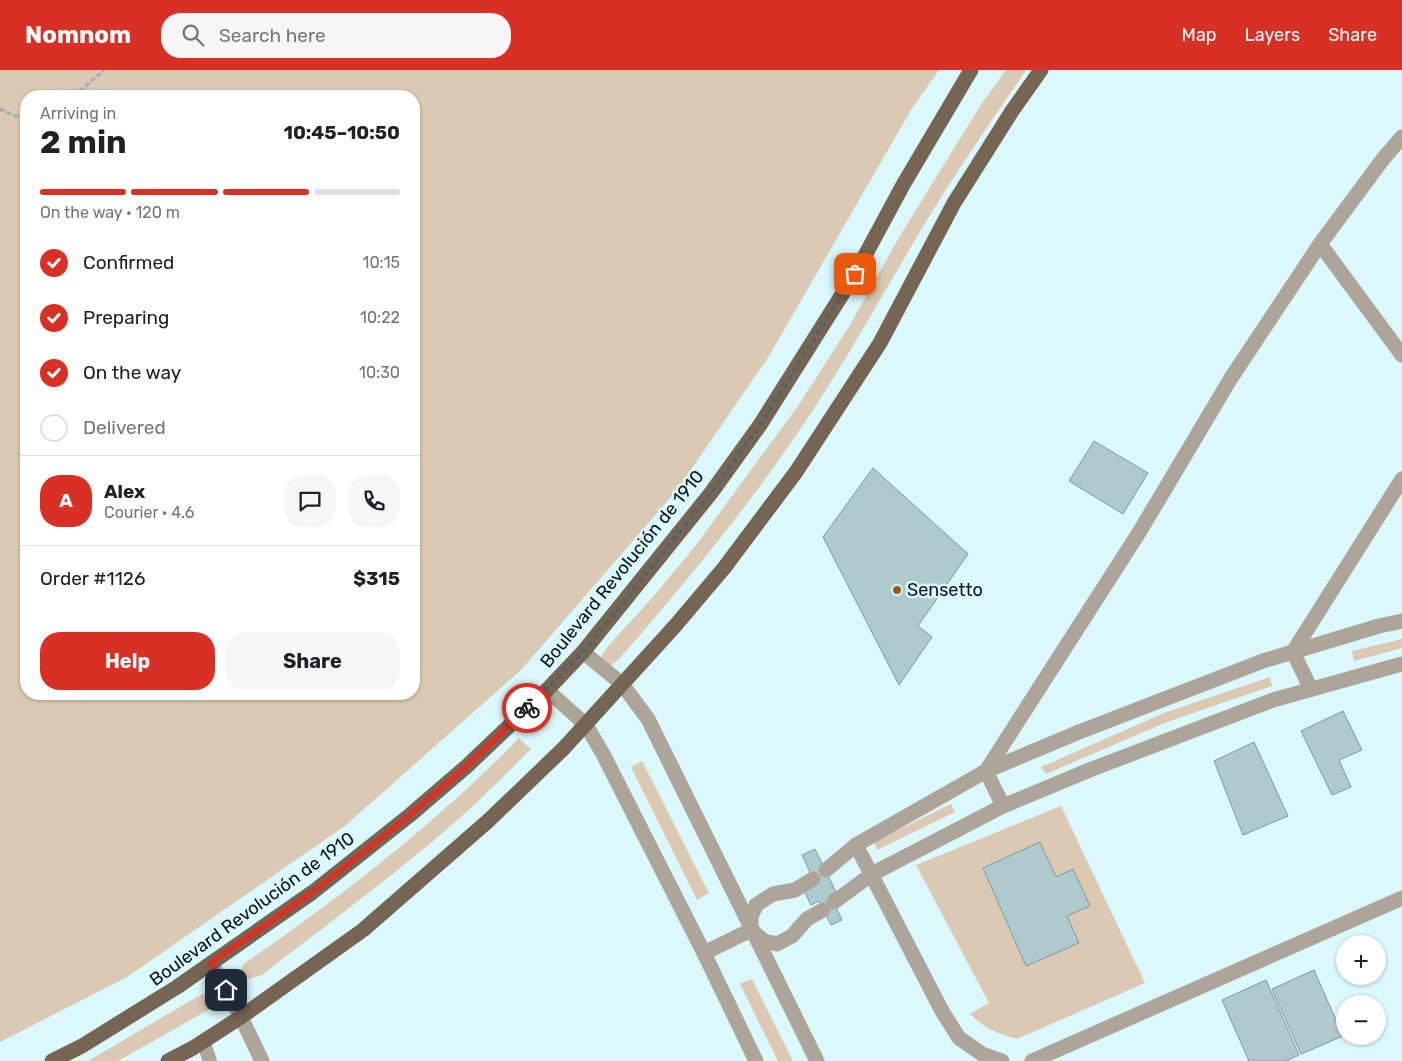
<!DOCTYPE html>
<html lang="en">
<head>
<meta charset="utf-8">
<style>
  body { margin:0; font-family:Rubik,sans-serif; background:#f6f6f6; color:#202124; height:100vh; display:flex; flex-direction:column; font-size:19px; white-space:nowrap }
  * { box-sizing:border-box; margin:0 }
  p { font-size:16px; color:#757577 }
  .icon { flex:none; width:28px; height:28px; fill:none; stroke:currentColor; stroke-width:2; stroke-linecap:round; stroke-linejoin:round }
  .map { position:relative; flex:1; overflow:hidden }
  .side { position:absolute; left:20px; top:20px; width:400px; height:610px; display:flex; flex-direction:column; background:#fff; border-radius:20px; box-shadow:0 1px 4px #0004 }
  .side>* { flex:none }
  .tools { position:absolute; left:1336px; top:865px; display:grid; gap:10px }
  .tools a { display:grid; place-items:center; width:50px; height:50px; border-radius:50%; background:#fff; box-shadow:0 1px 4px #0004; font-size:25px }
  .pin { position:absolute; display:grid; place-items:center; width:42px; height:42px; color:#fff; margin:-21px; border-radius:10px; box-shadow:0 2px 8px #0006 }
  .courier { position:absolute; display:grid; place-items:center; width:50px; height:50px; margin:-25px; border:4px solid #d93025; border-radius:50%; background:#fff; color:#222; box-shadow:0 1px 6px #0007 }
  .headline em { font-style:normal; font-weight:700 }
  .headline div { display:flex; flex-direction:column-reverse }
  .headline { display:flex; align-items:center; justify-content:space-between; height:85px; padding:0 20px }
  h1 { font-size:32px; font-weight:700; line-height:38px }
  .bar { display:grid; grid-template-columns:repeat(4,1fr); gap:8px 5px; align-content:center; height:60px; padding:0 20px }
  .bar i { height:6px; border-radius:4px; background:#e0e0e0 }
  .bar .current { background:#d93025 }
  .bar p { grid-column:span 4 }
  .line { display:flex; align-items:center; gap:12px; padding:0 20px; border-top:1px solid #e0e0e0 }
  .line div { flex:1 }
  .round { display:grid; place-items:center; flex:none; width:52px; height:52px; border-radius:20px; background:#f6f6f6 }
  ol { padding:0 20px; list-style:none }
  li { display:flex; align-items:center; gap:15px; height:55px }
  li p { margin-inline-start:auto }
  li .icon { padding:5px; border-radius:50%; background:#d93025; color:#fff; stroke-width:4 }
  li:last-child { color:#757577 }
  li i { width:28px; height:28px; border:2px solid #e0e0e0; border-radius:50% }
  .cta { display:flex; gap:10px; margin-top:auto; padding:10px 20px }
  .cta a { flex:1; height:58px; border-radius:20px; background:#d93025; color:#fff; font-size:20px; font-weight:700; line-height:58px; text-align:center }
  .cta a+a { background:#f6f6f6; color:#202124 }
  header { display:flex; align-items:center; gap:30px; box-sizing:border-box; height:70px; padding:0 25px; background:#d93025; color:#fff }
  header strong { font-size:24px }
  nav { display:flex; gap:28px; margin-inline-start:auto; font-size:18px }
  .search { width:350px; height:45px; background:#f6f6f6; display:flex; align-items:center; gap:12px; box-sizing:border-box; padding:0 18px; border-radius:20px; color:#757577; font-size:19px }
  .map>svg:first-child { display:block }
  .green { fill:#dcc9b3; fill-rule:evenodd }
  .building { fill:#aecace; stroke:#7e999d }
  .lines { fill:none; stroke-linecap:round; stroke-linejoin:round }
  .path { stroke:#99b0b4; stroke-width:3; stroke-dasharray:5 2.5; stroke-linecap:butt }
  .service { stroke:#aea59a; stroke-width:14 }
  .minor { stroke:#aea59a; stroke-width:15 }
  .primary { stroke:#756552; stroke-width:15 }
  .done { stroke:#546467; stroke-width:5; stroke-dasharray:0 9 }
  .route { stroke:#d93025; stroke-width:6 }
  .poi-dot { fill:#915f0e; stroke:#dbf8fc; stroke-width:2 }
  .labels { text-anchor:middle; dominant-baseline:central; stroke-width:5; stroke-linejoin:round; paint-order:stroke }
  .street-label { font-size:18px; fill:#0b1517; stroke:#dbf8fc }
  .poi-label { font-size:18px; fill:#0b1517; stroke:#dbf8fc; text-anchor:start }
</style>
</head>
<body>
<header>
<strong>Nomnom</strong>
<div class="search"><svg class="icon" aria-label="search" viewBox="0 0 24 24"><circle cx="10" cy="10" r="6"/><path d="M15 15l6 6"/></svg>Search here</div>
<nav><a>Map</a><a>Layers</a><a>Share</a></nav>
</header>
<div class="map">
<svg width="1402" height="991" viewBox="0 0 1402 991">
  <rect width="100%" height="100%" fill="#dbf8fc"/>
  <!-- green -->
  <g class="green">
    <path d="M 0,0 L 939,0 L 911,40 L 769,286 L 677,420 L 522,599 L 345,756 L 127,907 L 0,972 ZM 26,26 L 414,26 L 414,624 L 26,624 Z"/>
    <path d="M 1006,0 L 1026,0 C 1002,36 977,71 954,107 C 904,184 862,266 811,343 C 754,430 688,510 620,588 L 612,595 L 606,596 L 601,592 L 602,585 L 608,576 L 652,528 L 696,475 L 798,336 L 850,255 L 898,169 L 982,33 Z"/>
    <polygon points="1402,569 1402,578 1354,591 1352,581"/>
    <polygon points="1270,607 1272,616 1167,652 1046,704 1041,697 1164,643"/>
    <path d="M 519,668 L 531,679 C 506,704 481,730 454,753 C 392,807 326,855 262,905 L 249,909 L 243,907 L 241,902 L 243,895 L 248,891 C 345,824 437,752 519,668 Z"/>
    <polygon points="642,691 709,823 697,830 631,697"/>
    <polygon points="951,734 955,742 877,780 874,772"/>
    <path d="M 1061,736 L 1145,913 L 1017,969 C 996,963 986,959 970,944 L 989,933 L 916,795 Z"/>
    <polygon points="752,909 793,991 778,991 740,914"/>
    <polygon points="202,924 213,924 216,930 210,939 118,991 88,991"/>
  </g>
  <!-- building -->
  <g class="building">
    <polygon points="1094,371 1148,403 1123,444 1069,411"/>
    <polygon points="873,398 968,484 918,556 932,567 899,615 823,467"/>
    <polygon points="1343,641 1362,680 1339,690 1351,717 1332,725 1301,661"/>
    <polygon points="1254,672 1288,746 1243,765 1214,691"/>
    <polygon points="1040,772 1056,807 1073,799 1090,836 1067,846 1079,873 1026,896 983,798"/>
    <polygon points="815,779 836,822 830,825 842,850 831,855 819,831 811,835 804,821 816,815 802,785"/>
    <polygon points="1314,900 1343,966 1301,984 1272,919"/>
    <polygon points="1266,910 1299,985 1286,991 1249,991 1222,930"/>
  </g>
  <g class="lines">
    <!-- path -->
    <g class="path">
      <polyline points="74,26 104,0"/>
      <polyline points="0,39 15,46 26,44"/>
    </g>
    <!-- service -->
    <polyline class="service" points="203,971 210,991"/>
    <!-- minor -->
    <g class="minor">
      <polyline points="1320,174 1402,285"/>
      <polyline points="583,582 622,614 648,649 817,991"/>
      <polyline points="1311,619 1293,582 1402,409"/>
      <polyline points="547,620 586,655 603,684 704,883 756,991"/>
      <polyline points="1003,736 986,701 1140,461 1231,308 1320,174 1383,89 1402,67"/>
      <polyline points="856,775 942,941 959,968 982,984 1002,991"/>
      <polyline points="826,800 856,775 986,701 1079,662 1263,591 1379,556 1402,551"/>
      <polyline points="813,809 795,820 773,824 756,835 751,847 751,860 764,871 777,874 792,866 807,849 823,840"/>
      <polyline points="834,832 872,804 1003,736 1092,699 1273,630 1402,594"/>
      <polyline points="704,883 751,860"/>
      <polyline points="211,893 241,947 262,991"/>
      <polyline points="1032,991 1402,828"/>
    </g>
    <!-- primary -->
    <g class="primary">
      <polyline points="52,991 82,976 177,917 313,822 410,745 467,696 547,620 583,582 711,423 760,355 855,204 903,115 971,0"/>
      <polyline points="168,991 193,978 241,947 363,860 488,751 564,678 675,556 724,498 796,402 880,273 954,133 1012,41 1041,0"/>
    </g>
  </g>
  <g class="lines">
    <!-- done -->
    <polyline class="done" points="527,638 583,582 711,423 760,355 855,204"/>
    <!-- route -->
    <polyline class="route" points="226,920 211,893 313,822 410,745 467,696 527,638"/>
  </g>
  <!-- markers -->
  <circle class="poi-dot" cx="897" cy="520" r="5"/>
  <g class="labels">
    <!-- street labels -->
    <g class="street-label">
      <text transform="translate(622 499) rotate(-51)">Boulevard Revolución de 1910</text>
      <text transform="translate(252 839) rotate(-36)">Boulevard Revolución de 1910</text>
    </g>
    <!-- poi labels -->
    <g class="poi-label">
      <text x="907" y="520">Sensetto</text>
    </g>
  </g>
</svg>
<div class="tools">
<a>+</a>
<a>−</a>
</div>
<div class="pin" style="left:855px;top:204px;background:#ea580c"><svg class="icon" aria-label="bag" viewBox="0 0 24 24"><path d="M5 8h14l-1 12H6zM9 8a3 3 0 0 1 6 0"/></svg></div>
<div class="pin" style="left:226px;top:920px;background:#1f2937"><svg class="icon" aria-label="home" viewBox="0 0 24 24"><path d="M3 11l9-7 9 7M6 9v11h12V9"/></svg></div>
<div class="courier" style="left:527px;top:638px"><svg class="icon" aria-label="bike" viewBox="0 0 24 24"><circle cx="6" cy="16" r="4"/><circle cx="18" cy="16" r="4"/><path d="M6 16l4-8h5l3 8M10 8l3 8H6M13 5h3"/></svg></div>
<section class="side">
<div class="headline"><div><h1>2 min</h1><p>Arriving in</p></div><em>10:45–10:50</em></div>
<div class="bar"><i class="current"></i><i class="current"></i><i class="current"></i><i></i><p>On the way · 120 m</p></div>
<ol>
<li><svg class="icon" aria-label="check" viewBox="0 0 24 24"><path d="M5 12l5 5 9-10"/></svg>Confirmed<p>10:15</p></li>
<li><svg class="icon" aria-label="check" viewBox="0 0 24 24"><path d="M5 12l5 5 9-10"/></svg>Preparing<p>10:22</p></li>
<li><svg class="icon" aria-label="check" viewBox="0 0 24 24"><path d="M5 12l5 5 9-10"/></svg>On the way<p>10:30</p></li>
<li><i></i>Delivered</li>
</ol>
<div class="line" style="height:90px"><b class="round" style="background:#d93025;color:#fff">A</b><div><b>Alex</b><p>Courier · 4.6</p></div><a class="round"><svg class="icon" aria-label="chat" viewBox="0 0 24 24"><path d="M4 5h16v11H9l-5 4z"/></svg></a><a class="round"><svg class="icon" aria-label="phone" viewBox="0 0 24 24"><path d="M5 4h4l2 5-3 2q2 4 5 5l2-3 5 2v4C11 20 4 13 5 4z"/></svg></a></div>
<div class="line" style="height:65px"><div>Order #1126</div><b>$315</b></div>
<div class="cta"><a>Help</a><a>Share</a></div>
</section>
</div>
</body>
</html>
